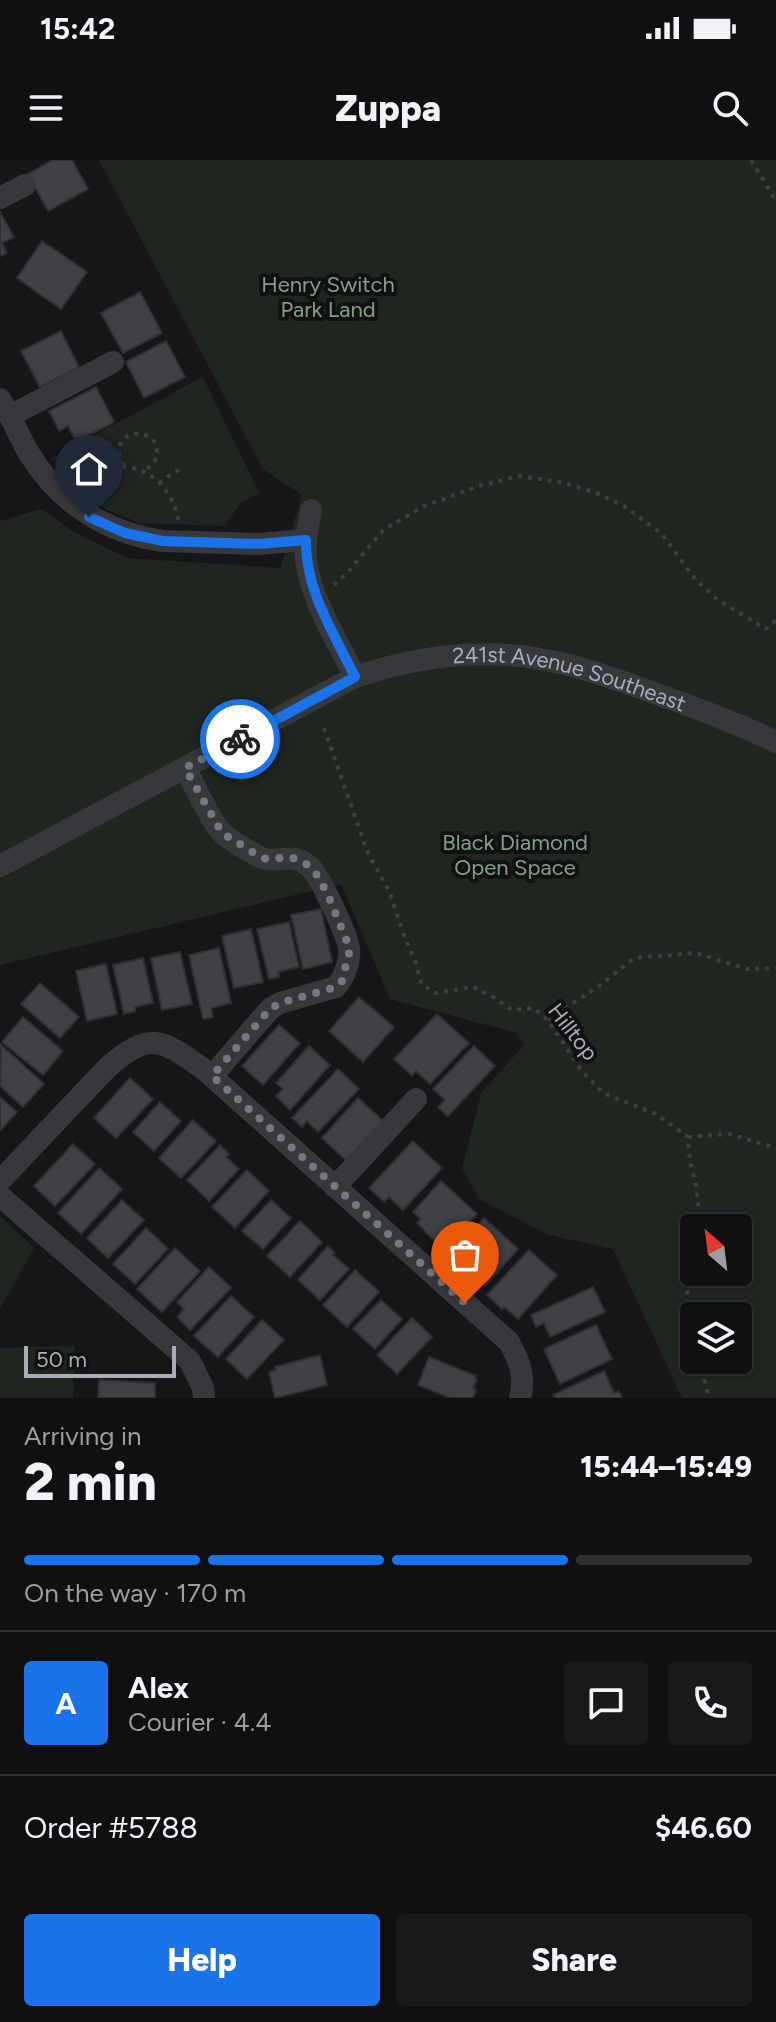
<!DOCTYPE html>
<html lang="en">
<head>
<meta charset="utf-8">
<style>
  body { margin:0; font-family:Figtree,sans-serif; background:#19191b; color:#f1f3f6; height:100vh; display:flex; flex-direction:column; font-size:30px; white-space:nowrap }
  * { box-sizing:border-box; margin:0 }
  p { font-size:26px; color:#9c9d9f }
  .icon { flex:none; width:44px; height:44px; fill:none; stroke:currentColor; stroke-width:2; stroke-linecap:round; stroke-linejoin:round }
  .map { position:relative; height:1238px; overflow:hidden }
  .side { display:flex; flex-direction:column; background:#101012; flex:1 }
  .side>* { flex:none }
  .needle { width:52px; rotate:332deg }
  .buttons { position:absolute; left:680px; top:1054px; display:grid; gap:16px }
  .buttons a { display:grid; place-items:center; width:72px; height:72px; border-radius:8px; background:#101012; box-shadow:0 2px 6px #0004,0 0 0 2px #303032; font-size:40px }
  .scale { position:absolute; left:24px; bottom:20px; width:152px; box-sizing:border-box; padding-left:8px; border:4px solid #a8adb8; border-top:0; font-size:22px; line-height:28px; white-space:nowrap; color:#a8adb8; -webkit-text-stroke:6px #111113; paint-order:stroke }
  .pin { position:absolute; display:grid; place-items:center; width:68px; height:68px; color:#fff; margin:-82px -34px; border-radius:50% 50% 50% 0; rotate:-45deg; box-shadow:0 0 8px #0007 }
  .pin .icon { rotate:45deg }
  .courier { position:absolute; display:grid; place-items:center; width:80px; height:80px; margin:-40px; border:6px solid #1a73e8; border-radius:50%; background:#fff; color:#222; box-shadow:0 2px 10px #0007 }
  .headline em { font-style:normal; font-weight:800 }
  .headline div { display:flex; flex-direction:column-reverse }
  .headline { display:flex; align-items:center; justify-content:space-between; height:136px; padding:0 24px }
  h1 { font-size:52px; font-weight:800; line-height:60px }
  .bar { display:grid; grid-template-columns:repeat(4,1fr); gap:12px 8px; align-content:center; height:96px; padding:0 24px }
  .bar i { height:10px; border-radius:6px; background:#303032 }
  .bar .on { background:#1a73e8 }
  .bar p { grid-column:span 4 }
  .line { display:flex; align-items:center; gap:20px; padding:0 24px; border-top:2px solid #303032 }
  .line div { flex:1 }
  .round { display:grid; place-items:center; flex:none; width:84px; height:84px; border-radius:8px; background:#19191b }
  .primary-button { display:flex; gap:16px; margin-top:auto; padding:16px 24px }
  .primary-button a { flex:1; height:92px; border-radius:8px; background:#1a73e8; color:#fff; font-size:32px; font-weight:800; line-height:92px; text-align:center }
  .primary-button a+a { background:#19191b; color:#f1f3f6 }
  .status { display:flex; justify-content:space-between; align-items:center; height:56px; padding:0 40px; background:#101012; direction:ltr }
  .status svg { height:22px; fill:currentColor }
  header { display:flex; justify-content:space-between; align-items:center; height:104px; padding:0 24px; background:#101012; font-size:36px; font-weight:800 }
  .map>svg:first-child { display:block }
  .green { fill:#1e261f; fill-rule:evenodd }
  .building { fill:#404145; stroke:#303034; stroke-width:2 }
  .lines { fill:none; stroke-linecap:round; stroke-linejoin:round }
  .path { stroke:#3d3f44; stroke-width:4; stroke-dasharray:4 6; stroke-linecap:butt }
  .minor { stroke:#37383d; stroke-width:22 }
  .done { stroke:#757880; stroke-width:8; stroke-dasharray:0 14.4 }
  .route { stroke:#1a73e8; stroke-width:10 }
  .labels { text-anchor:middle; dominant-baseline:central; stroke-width:8; stroke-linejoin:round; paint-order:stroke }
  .park-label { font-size:22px; fill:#7fa381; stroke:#111113 }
  .street-label { font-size:22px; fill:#a8adb8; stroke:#111113 }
</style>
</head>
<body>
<div class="status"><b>15:42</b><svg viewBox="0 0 49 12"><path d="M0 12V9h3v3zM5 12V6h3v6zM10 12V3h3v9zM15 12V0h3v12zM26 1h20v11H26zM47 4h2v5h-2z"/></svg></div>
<header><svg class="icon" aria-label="menu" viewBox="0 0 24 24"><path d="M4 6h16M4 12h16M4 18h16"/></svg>Zuppa<svg class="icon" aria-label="search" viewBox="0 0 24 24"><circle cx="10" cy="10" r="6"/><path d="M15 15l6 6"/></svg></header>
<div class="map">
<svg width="776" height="1238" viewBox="0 0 776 1238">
  <rect width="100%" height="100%" fill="#161618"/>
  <!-- green -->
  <g class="green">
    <path d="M 99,0 L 776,0 L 776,1238 L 682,1238 L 613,1089 L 549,1075 L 480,1040 L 462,1008 L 481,933 L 524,885 L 517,873 L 390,839 L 341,724 L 0,805 L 0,361 L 42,349 L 75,373 L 127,398 L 280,408 L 302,335 L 263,309 ZM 694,1068 L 738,1068 L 738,1112 L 694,1112 ZM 694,1156 L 738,1156 L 738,1200 L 694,1200 Z"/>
    <polygon points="203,217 259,333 241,343 224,366 139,363 105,349 81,330 51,298"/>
    <polygon points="0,1056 34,1088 0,1149"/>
    <polygon points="74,1186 73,1238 0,1238 0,1188"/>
  </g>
  <!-- building -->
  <g class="building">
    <polygon points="53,0 72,0 88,29 48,51 28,14"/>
    <polygon points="0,52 14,77 2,83 7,93 0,96"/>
    <polygon points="42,81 87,112 61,149 17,118"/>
    <polygon points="140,132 162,173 123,193 101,153"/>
    <polygon points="61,171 79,207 40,227 21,191"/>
    <polygon points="166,181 185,217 144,238 126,202"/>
    <polygon points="96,227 114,262 76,282 68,266 59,271 49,251"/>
    <polygon points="321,749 332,802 303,809 291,755"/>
    <polygon points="289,762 299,807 278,812 279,817 269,819 257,769"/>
    <polygon points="251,769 263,822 234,828 222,776"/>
    <polygon points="219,788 231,843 211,848 213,857 203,859 189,795"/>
    <polygon points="180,792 192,844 162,850 151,798"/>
    <polygon points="143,798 153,843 135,847 135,851 124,854 113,805"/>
    <polygon points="106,804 117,854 87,861 76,811"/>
    <polygon points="40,823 79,857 60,878 21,844"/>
    <polygon points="359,837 394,867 363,902 329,871"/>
    <polygon points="437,854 469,883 430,924 416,911 412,916 394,899"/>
    <polygon points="23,857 63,891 43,915 2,882"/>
    <polygon points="279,865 300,883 263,925 242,906"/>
    <polygon points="1,885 44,924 23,947 0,926"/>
    <polygon points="309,886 330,905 290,950 276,936 283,929 276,923"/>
    <polygon points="474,886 495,906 448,956 438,947 445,940 433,929"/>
    <polygon points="338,909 359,929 318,972 307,961 302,967 292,958"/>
    <polygon points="130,918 153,939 116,978 94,958"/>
    <polygon points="0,937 17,952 0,971"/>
    <polygon points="358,938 383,961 346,1000 322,978"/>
    <polygon points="160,942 181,961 154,991 133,972"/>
    <polygon points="193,960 216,981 181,1018 159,998"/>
    <polygon points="413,981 442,1008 403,1050 389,1037 384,1042 369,1028"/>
    <polygon points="73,984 95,1004 55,1046 34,1026"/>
    <polygon points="220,985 229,994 226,997 239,1009 209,1041 187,1020"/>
    <polygon points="99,1008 122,1029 81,1074 58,1053"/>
    <polygon points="247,1010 269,1031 235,1068 212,1047"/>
    <polygon points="441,1021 477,1054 443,1090 417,1063 421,1059 413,1052"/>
    <polygon points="122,1040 144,1060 108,1098 87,1078"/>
    <polygon points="271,1040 291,1058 263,1089 242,1071"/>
    <polygon points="484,1058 518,1089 485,1126 468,1110 470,1108 460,1099 463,1097 455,1090"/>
    <polygon points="300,1061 322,1082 290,1117 267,1096"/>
    <polygon points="146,1068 168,1089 135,1124 113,1104"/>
    <polygon points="328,1086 335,1093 333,1095 349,1109 320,1140 298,1120"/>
    <polygon points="175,1088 200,1111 162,1152 137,1129"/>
    <polygon points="529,1090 557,1115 518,1159 504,1147 502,1149 487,1135"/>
    <polygon points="209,1107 231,1128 190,1170 177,1157 184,1149 177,1142"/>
    <polygon points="355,1110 379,1132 347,1167 323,1145"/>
    <polygon points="593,1127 605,1152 550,1177 544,1163 536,1167 531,1155"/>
    <polygon points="231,1136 254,1157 218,1197 194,1176"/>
    <polygon points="381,1140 402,1159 375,1189 353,1169"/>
    <polygon points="412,1158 432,1177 397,1214 377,1195"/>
    <polygon points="262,1160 284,1180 247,1219 226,1199"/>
    <polygon points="596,1165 612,1199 560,1224 544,1189"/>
    <polygon points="320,1195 327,1225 275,1238 269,1212 276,1210 275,1207"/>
    <polygon points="429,1197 476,1216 475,1219 477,1220 473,1228 476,1230 473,1238 450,1238 418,1225"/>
    <polygon points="604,1211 614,1233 619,1231 622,1238 555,1238 553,1235"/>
    <polygon points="99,1220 155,1223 155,1238 98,1238"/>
  </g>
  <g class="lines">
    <!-- path -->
    <g class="path">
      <polyline points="751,0 776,41"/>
      <path d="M 124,305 C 103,273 154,261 157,290 C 158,300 152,306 144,310"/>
      <path d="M 76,322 C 115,290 170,309 178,360"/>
      <polyline points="159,323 181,308"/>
      <polyline points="334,425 348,412 383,370 424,346 482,325 520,316 559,322 594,332 624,346 662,374 695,419 717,439 766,469 776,460"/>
      <polyline points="324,568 367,691 390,733 403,773 415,801 422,825 436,833 473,827 493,837 512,850 534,848 548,860 581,910 603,933 656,954 688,977 690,1002 696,1025 699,1051 686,1096 686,1125 694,1172"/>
      <polyline points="548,860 599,826 634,798 695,793 748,809 776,808"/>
      <polyline points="688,977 730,974 776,988"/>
      <polyline points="699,1200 709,1238"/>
    </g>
    <!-- minor -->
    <g class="minor">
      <polyline points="0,38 25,25"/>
      <path d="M 0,239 C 12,257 19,277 30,295 C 61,344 107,373 163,381 L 259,384 L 306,380"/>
      <polyline points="10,256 113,202"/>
      <path d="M 311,350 C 308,367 304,384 306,401 C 312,442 337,480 355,517"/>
      <path d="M 185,608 C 194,624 210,660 221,672 C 228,679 253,694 262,698 C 279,704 291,691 309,706 C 320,715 346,773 349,788 C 351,800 344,818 336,827 L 280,843 L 270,849 L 212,916"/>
      <path id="s1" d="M 0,706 L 355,517 C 423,494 494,486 565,504 C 596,512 627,523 657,534 C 698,549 737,563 776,582"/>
      <path d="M 0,1021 L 107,908 C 151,869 162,880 206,911 L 509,1182 C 519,1200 526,1217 520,1238"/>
      <polyline points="335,1027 416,939"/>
      <polyline points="0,1036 190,1201 203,1228 204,1238"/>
    </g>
  </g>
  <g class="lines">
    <!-- done -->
    <polyline class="done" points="240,579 185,608 222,673 262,698 270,699 291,697 308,705 317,715 328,735 350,789 342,821 336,827 280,843 270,849 212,916 465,1143"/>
    <!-- route -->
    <path class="route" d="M 89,357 L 125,373 L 163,381 L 259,384 L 306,380 C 305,430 334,473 355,517 L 240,579"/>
  </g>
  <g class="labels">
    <!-- park labels -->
    <g class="park-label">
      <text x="328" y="124">Henry Switch<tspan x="328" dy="25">Park Land</tspan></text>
      <text x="515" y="682">Black Diamond<tspan x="515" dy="25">Open Space</tspan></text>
    </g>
    <!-- street labels -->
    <g class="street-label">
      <text stroke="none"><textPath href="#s1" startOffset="622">241st Avenue Southeast</textPath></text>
      <text transform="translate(573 872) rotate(52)">Hilltop</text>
    </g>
  </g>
</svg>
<div class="buttons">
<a><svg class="needle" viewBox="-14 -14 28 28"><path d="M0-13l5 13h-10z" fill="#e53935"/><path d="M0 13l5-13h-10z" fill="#9c9d9f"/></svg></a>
<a><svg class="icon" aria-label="layers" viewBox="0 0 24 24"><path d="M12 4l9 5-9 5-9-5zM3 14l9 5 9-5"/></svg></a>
</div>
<div class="scale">50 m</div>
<div class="pin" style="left:465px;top:1143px;background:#ea580c"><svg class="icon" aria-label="bag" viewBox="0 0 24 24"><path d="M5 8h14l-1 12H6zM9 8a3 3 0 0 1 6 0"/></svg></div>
<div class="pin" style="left:89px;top:357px;background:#1f2937"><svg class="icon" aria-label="home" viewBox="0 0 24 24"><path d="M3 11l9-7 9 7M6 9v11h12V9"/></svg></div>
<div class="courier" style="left:240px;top:579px"><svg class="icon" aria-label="bike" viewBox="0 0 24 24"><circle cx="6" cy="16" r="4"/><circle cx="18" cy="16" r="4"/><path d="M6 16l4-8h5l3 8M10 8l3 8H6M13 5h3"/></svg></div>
</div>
<section class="side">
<div class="headline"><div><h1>2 min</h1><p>Arriving in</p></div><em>15:44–15:49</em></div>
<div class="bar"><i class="on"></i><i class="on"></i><i class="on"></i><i></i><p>On the way · 170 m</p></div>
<div class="line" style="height:144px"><b class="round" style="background:#1a73e8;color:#fff">A</b><div><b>Alex</b><p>Courier · 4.4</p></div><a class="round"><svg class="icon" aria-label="chat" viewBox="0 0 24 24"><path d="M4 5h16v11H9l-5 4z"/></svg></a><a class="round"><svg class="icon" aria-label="phone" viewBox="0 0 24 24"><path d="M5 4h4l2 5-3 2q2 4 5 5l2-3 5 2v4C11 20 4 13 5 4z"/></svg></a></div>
<div class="line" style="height:104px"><div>Order #5788</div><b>$46.60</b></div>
<div class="primary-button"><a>Help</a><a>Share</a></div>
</section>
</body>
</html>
